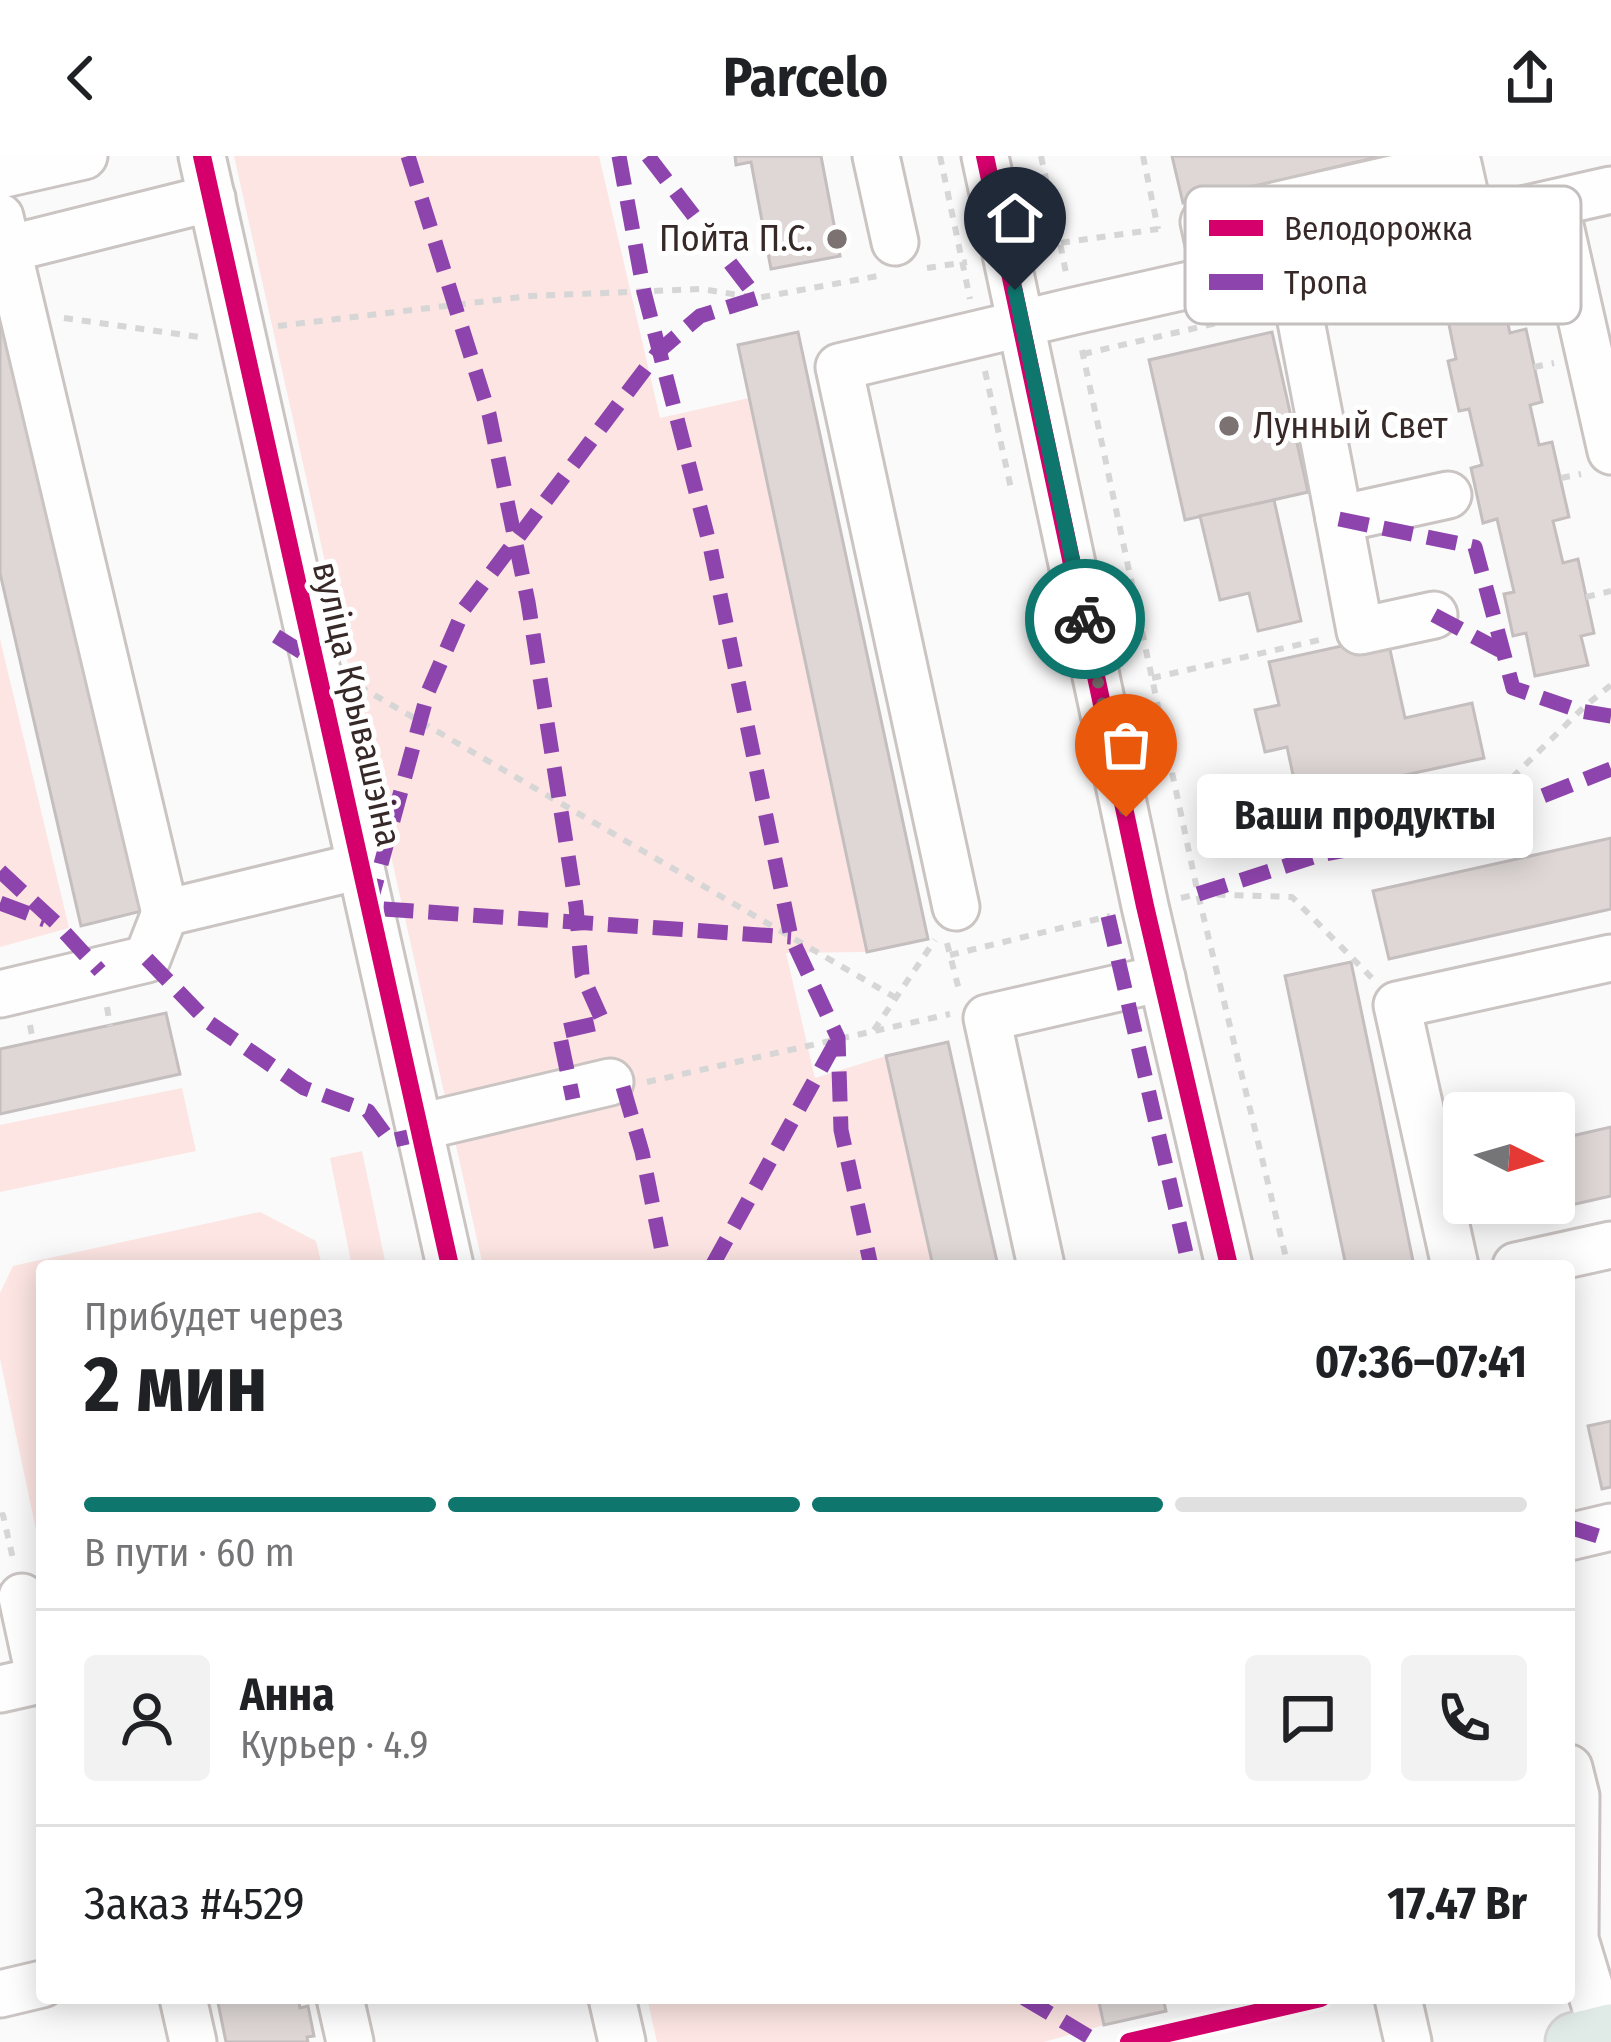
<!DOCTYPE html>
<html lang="ru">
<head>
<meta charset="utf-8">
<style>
  body { margin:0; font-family:"Fira Sans Condensed",sans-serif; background:#f2f2f2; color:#202124; height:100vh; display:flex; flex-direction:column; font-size:45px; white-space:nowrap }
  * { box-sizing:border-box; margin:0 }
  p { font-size:39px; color:#757577 }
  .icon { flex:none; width:66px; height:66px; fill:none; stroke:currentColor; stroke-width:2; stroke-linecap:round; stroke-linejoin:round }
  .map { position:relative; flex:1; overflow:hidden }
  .details { position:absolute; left:36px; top:1104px; width:1539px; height:744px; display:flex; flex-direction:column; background:#fff; border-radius:12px; box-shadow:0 6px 30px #0003 }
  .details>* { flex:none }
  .needle { width:78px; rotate:95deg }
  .buttons { position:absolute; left:1443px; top:936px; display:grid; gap:24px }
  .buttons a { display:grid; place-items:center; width:132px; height:132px; border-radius:12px; background:#fff; box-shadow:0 6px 30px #0003; font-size:60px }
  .pin { position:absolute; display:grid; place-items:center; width:102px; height:102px; color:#fff; margin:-123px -51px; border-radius:50% 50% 50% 0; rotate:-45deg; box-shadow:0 0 12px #0007 }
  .pin .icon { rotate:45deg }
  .courier { position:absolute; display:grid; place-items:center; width:120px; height:120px; margin:-60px; border:9px solid #0f766e; border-radius:50%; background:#fff; color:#222; box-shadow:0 3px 15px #0007 }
  .bubble { position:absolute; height:84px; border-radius:12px; background:#fff; box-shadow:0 6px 30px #0003; font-size:39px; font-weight:700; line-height:84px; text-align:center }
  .summary em { font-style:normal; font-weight:700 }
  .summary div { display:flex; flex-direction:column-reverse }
  .summary { display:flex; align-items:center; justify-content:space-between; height:204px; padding:0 48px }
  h1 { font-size:78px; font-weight:700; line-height:90px }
  .bar { display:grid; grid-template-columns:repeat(4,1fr); gap:18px 12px; align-content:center; height:144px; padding:0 48px }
  .bar i { height:15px; border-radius:9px; background:#e0e0e0 }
  .bar .active { background:#0f766e }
  .bar p { grid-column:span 4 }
  .line { display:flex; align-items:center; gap:30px; padding:0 48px; border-top:3px solid #e0e0e0 }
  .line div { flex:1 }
  .round { display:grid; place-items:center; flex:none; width:126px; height:126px; border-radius:12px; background:#f2f2f2 }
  header { display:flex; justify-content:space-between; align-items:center; height:156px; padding:0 48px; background:#fff; font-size:54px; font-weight:700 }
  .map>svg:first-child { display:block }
  .green { fill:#fce5e2 }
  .building { fill:#ded7d6; stroke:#c5bebe; stroke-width:3 }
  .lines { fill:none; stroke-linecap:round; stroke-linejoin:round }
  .minor-casing { stroke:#cac4c2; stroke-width:51 }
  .major-casing { stroke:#d9d7d6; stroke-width:63 }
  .path { stroke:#d7d6d6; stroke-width:6; stroke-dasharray:9 9; stroke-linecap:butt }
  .minor { stroke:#fefefe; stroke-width:45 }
  .major { stroke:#e0eae6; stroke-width:57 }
  .quiet { stroke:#8e44ad; stroke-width:15; stroke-dasharray:30 15; stroke-linecap:butt }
  .cycleway-casing { stroke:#fff; stroke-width:26 }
  .cycleway { stroke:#d6006c; stroke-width:18 }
  .done { stroke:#7b7271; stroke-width:12; stroke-dasharray:0 21.6 }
  .route { stroke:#0f766e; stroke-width:15 }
  .poi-dot { fill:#7b7271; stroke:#fff; stroke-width:4.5 }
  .labels { text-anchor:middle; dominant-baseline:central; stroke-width:10; stroke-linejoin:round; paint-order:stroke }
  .poi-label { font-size:36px; fill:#362927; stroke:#fff; text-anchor:end }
  .street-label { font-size:36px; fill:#362927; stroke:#fff }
  .key { fill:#fff; stroke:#c3bfbe; stroke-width:3 }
  .key-label { font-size:33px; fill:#362927 }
</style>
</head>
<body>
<header><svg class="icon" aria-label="back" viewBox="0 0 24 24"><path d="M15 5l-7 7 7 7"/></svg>Parcelo<svg class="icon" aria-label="share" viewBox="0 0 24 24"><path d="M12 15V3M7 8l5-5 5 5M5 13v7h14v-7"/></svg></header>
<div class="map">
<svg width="1611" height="1886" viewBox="0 0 1611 1886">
  <rect width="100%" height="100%" fill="#fafafa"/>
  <!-- green -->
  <g class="green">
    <polygon points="234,0 599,0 660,262 749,242 867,796 786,797 815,922 886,900 933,1110 483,1110"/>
    <polygon points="0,483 69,772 0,791"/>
    <polygon points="182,932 196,995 0,1036 0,969"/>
    <polygon points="362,995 386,1110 352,1110 330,1002"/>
    <polygon points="260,1056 316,1085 322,1110 42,1110 42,1402 0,1203 0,1137 13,1110"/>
    <polygon points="647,1842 1098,1842 1104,1869 1044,1886 657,1886"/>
  </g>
  <!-- building -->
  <g class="building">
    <polygon points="735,0 821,0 840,100 771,113 751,6 736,9"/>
    <polygon points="1172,0 1382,0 1183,47"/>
    <polygon points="0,139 142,755 81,770 0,417"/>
    <polygon points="1503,146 1510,177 1526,173 1542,246 1530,249 1539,289 1552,286 1569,361 1553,365 1563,407 1578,403 1594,477 1581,480 1588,509 1535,520 1526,477 1513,480 1504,438 1514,436 1497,363 1483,367 1471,312 1482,309 1469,253 1459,255 1448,205 1456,203 1447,159"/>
    <polygon points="798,176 928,783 867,796 738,189"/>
    <polygon points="1272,176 1308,336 1185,364 1149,204"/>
    <polygon points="1274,344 1301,465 1258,475 1249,437 1220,444 1200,360"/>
    <polygon points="1387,480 1405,562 1472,547 1484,602 1298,642 1287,591 1265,596 1255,554 1279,549 1269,506"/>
    <polygon points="1611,682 1611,753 1389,803 1373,735"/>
    <polygon points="1351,806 1394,1012 1414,1110 1346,1110 1285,820"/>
    <polygon points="166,857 180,918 0,958 0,893"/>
    <polygon points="948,886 978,1022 998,1110 933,1110 886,900"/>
    <polygon points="1611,971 1611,1040 1549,1054 1547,1047 1554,1047 1554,984"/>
    <polygon points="1611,1265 1611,1331 1602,1333 1588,1270"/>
    <polygon points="217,1842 298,1842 300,1852 308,1850 314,1880 307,1881 308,1886 226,1886"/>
    <polygon points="1098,1842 1163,1842 1166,1855 1104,1869"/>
  </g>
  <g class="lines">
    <!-- minor casing -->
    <g class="minor-casing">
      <g id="minor">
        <polyline points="202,0 450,1110"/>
        <polyline points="876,0 895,86"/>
        <polyline points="985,0 1145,750 1229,1110"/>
        <polyline points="0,19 84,0"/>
        <polyline points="1555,47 1611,295"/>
        <polyline points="0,61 165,757"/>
        <polyline points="0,95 212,42"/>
        <polyline points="1290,108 1339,363 1448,339"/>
        <polyline points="1217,124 1204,66 1458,8 1471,66"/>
        <polyline points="1339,363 1360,475 1434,459"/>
        <polyline points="956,751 839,211 1074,155 1611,34"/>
        <polyline points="0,838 147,803 165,757 360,710"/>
        <polyline points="420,971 610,926"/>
        <polyline points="1041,1110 987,862 1162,822"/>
        <polyline points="1455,1110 1397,849 1611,802"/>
        <polyline points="1516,1110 1611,1089"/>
        <polyline points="1569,1381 1611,1371"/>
        <polyline points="0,1533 40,1524 22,1441"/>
        <polyline points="1569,1612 1576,1640 1575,1783 1604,1879"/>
        <polyline points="0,1838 42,1828"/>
        <polyline points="183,1842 193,1886"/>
        <polyline points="340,1842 350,1886"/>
        <polyline points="612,1842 622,1886"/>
        <polyline points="1398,1842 1408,1886"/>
      </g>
    </g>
    <!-- major casing -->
    <g class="major-casing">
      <polyline id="major" points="1575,1886 1611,1877"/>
    </g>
    <!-- path -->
    <g class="path">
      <polyline points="940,0 970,143"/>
      <polyline points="1041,0 1060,87 1158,73"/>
      <polyline points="1143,0 1158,73"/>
      <polyline points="1044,90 1060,87 1066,117"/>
      <polyline points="1488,105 1537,140"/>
      <polyline points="927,112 967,106"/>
      <polyline points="64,162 206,182"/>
      <polyline points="278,170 530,140 702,133 757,142 878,120"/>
      <polyline points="1082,194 1198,738 1288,1110"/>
      <polyline points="1083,198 1226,165"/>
      <polyline points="1534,211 1554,207"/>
      <polyline points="985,215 1012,337"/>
      <polyline points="1561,322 1581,318"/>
      <polyline points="1586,441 1611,435"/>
      <polyline points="1152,522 1324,483"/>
      <polyline points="359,530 896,842"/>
      <polyline points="1461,672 1584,551 1611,529"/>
      <polyline points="1181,742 1198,738 1292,741 1373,823"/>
      <polyline points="947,787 960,838"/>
      <polyline points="950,799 1110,760"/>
      <polyline points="107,851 110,870"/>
      <polyline points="30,869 33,886"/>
      <polyline points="874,874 935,784"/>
      <polyline points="647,926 950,858"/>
      <polyline points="0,1360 3,1359 13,1403"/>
      <polyline points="1129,1886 1321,1842"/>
    </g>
    <!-- minor -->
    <use href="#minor" class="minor"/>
    <!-- major -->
    <use href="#major" class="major"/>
    <!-- quiet -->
    <g class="quiet">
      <polyline points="408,0 489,258 528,446 576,750 582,819 603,866 559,876 573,943"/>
      <polyline points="619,0 644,136 710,390 791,781 838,882 841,974 871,1110"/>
      <polyline points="648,0 757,142 700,160 658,196 464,453 428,536 369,752 791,781"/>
      <polyline points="1339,363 1475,391 1513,532 1580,555 1611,560"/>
      <polyline points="1434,459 1503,496"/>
      <polyline points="276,480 313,503"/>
      <polyline points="0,715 57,768 100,815"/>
      <polyline points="1198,738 1320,699 1461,672 1611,613"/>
      <polyline points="0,747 45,764"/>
      <polyline points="1108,760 1189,1110"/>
      <polyline points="147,803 207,865 304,932 368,955 390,985 421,978"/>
      <polyline points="623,931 642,996 665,1110"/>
      <polyline points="712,1110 838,882"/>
      <polyline points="1569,1371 1611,1384"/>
      <polyline points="1024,1842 1098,1886"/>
    </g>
    <!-- cycleway casing -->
    <g class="cycleway-casing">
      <g id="cycleway">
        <polyline points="202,0 450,1110"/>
        <polyline points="985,0 1145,750 1229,1110"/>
        <polyline points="1129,1886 1321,1842"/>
      </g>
    </g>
    <!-- cycleway -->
    <use href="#cycleway" class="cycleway"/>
  </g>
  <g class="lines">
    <!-- done -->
    <polyline class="done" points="1085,463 1126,661"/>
    <!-- route -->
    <polyline class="route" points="1015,134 1085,463"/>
  </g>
  <!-- markers -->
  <g class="poi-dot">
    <circle cx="837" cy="83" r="12"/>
    <circle cx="1229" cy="270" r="12"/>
  </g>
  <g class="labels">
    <!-- poi labels -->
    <g class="poi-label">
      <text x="813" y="83">Пойта П.С.</text>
      <text x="1253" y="270" text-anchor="start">Лунный Свет</text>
    </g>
    <!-- street labels -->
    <g class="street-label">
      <text transform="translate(357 548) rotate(77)">вуліца Крывашэіна</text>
    </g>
  </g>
  <!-- legend -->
  <rect x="1185" y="30" width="396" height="138" rx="18" class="key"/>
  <rect x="1209" y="64" width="54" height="16" fill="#d6006c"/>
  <rect x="1209" y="118" width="54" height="16" fill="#8e44ad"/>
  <g class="key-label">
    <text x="1284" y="84">Велодорожка</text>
    <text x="1284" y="138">Тропа</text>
  </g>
</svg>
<div class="buttons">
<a><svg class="needle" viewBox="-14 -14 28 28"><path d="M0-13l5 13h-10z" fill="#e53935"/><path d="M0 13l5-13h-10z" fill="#757577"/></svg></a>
</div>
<div class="pin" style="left:1126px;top:661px;background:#ea580c"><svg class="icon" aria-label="bag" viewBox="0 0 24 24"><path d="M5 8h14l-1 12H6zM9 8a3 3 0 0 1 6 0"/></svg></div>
<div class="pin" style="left:1015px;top:134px;background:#1f2937"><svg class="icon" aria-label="home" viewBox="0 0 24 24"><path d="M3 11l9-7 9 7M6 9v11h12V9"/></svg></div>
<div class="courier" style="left:1085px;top:463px"><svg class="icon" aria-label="bike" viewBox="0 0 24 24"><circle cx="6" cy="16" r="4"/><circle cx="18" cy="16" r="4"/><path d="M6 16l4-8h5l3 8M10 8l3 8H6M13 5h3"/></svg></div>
<div class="bubble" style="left:1197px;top:618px;width:336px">Ваши продукты</div>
<section class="details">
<div class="summary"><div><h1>2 мин</h1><p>Прибудет через</p></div><em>07:36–07:41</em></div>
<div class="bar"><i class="active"></i><i class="active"></i><i class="active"></i><i></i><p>В пути · 60 m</p></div>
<div class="line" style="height:216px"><a class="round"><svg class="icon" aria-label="person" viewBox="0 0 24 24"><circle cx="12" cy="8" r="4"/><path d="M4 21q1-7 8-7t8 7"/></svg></a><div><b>Анна</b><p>Курьер · 4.9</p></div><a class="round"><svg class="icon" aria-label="chat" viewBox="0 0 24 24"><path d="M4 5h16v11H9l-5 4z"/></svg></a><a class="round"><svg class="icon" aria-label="phone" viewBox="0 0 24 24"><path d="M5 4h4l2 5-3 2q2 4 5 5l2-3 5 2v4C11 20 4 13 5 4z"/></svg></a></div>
<div class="line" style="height:156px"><div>Заказ #4529</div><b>17.47 Br</b></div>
</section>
</div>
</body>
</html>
